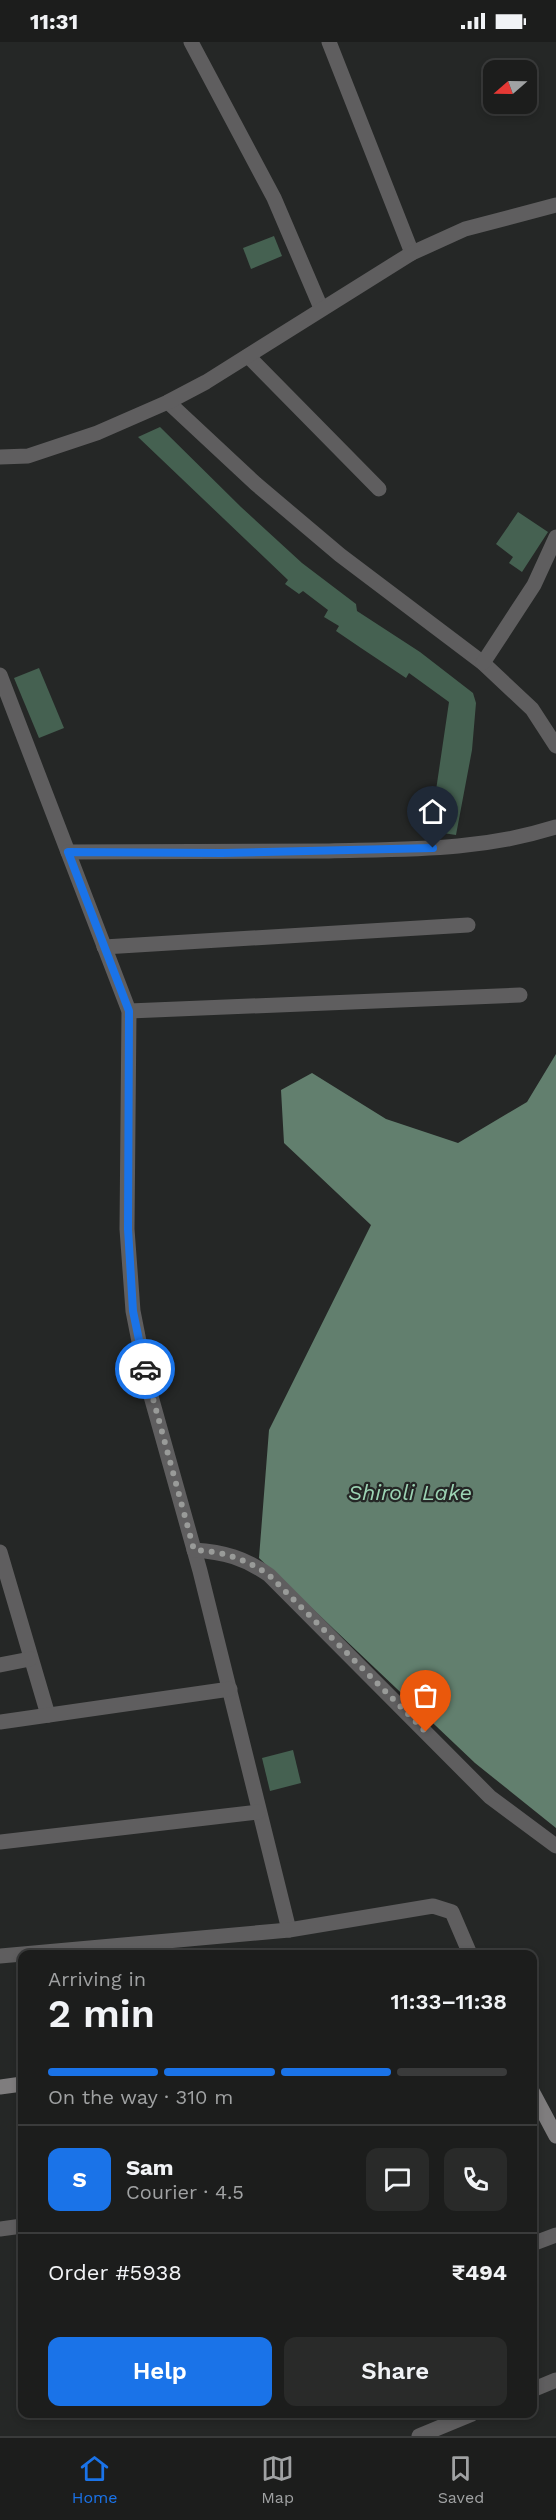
<!DOCTYPE html>
<html lang="en">
<head>
<meta charset="utf-8">
<style>
  body { margin:0; font-family:"Work Sans",sans-serif; background:#292a29; color:#f1f3f6; height:100vh; display:flex; flex-direction:column; font-size:22px; white-space:nowrap }
  * { box-sizing:border-box; margin:0 }
  p { font-size:20px; color:#a0a2a3 }
  .icon { flex:none; width:33px; height:33px; fill:none; stroke:currentColor; stroke-width:2; stroke-linecap:round; stroke-linejoin:round }
  .map { position:relative; flex:1; overflow:hidden }
  .panel { position:absolute; left:18px; top:1908px; width:519px; height:468px; display:flex; flex-direction:column; background:#1c1d1c; border-radius:12px; box-shadow:0 3px 9px #0003,0 0 0 2px #3a3b3b }
  .panel>* { flex:none }
  .needle { width:39px; rotate:250deg }
  .fabs { position:absolute; left:483px; top:18px; display:grid; gap:12px }
  .fabs a { display:grid; place-items:center; width:54px; height:54px; border-radius:12px; background:#1c1d1c; box-shadow:0 3px 9px #0003,0 0 0 2px #3a3b3b; font-size:30px }
  .pin { position:absolute; display:grid; place-items:center; width:51px; height:51px; color:#fff; margin:-62px -26px; border-radius:50% 50% 50% 0; rotate:-45deg; box-shadow:0 0 6px #0007 }
  .pin .icon { rotate:45deg }
  .courier { position:absolute; display:grid; place-items:center; width:60px; height:60px; margin:-30px; border:4px solid #1a73e8; border-radius:50%; background:#fff; color:#222; box-shadow:0 2px 8px #0007 }
  .head em { font-style:normal; font-weight:600 }
  .head div { display:flex; flex-direction:column-reverse }
  .head { display:flex; align-items:center; justify-content:space-between; height:102px; padding:0 30px }
  h1 { font-size:39px; font-weight:600; line-height:45px }
  .bar { display:grid; grid-template-columns:repeat(4,1fr); gap:9px 6px; align-content:center; height:72px; padding:0 30px }
  .bar i { height:8px; border-radius:4px; background:#3a3b3b }
  .bar .on { background:#1a73e8 }
  .bar p { grid-column:span 4 }
  .line { display:flex; align-items:center; gap:15px; padding:0 30px; border-top:2px solid #3a3b3b }
  .line div { flex:1 }
  .round { display:grid; place-items:center; flex:none; width:63px; height:63px; border-radius:12px; background:#292a29 }
  .cta { display:flex; gap:12px; margin-top:auto; padding:12px 30px }
  .cta a { flex:1; height:69px; border-radius:12px; background:#1a73e8; color:#fff; font-size:24px; font-weight:600; line-height:69px; text-align:center }
  .cta a+a { background:#292a29; color:#f1f3f6 }
  .status { display:flex; justify-content:space-between; align-items:center; height:42px; padding:0 30px; background:#1c1d1c; direction:ltr }
  .status svg { height:16px; fill:currentColor }
  .menu { display:flex; justify-content:space-around; align-items:center; height:84px; border-top:2px solid #3a3b3b; background:#1c1d1c; font-size:16px; color:#a0a2a3 }
  .menu a { display:grid; justify-items:center; gap:3px }
  .menu .on { color:#1a73e8 }
  .map>svg:first-child { display:block }
  .water { fill:#627f6e }
  .building { fill:#456151 }
  .lines { fill:none; stroke-linecap:round; stroke-linejoin:round }
  .street { stroke:#5f5e5f; stroke-width:15 }
  .secondary { stroke:#7f7d7e; stroke-width:15 }
  .done { stroke:#999b99; stroke-width:6; stroke-dasharray:0 10.8 }
  .route { stroke:#1a73e8; stroke-width:8 }
  .labels { text-anchor:middle; dominant-baseline:central; stroke-width:4.5; stroke-linejoin:round; paint-order:stroke }
  .water-label { font-size:22px; font-style:italic; fill:#9cd4b4; stroke:#252726 }
</style>
</head>
<body>
<div class="status"><b>11:31</b><svg viewBox="0 0 49 12"><path d="M0 12V9h3v3zM5 12V6h3v6zM10 12V3h3v9zM15 12V0h3v12zM26 1h20v11H26zM47 4h2v5h-2z"/></svg></div>
<div class="map">
<svg width="556" height="2394" viewBox="0 0 556 2394">
  <rect width="100%" height="100%" fill="#252726"/>
  <!-- water -->
  <polygon class="water" points="556,1012 556,1786 475,1721 259,1516 269,1388 371,1183 284,1101 281,1048 312,1031 386,1077 458,1101 527,1060"/>
  <!-- building -->
  <g class="building">
    <polygon points="274,194 282,214 251,227 243,206"/>
    <polygon points="160,385 241,465 302,521 356,562 357,569 420,610 473,651 476,661 472,708 456,793 430,789 449,660 409,631 406,636 361,606 336,589 339,584 324,575 328,568 303,549 299,552 285,542 288,538 138,395"/>
    <polygon points="518,470 548,490 522,530 509,521 513,515 496,502"/>
    <polygon points="39,626 64,686 39,696 14,636"/>
    <polygon points="293,1708 301,1741 270,1749 262,1716"/>
  </g>
  <g class="lines">
    <!-- street -->
    <g class="street">
      <polyline points="191,0 274,156 321,266"/>
      <polyline points="329,0 412,211"/>
      <polyline points="248,314 379,447"/>
      <polyline points="168,360 256,442 340,513 483,621 532,667 556,704"/>
      <polyline points="0,415 28,414 97,391 168,360 206,340 412,211 465,187 556,163"/>
      <polyline points="483,621 534,543 556,495"/>
      <polyline points="0,633 129,969 127,1187 133,1269 147,1340 200,1529 289,1888"/>
      <path d="M 68,810 C 155,810 242,810 329,809 C 408,807 480,809 556,785"/>
      <polyline points="104,905 468,883"/>
      <polyline points="129,969 520,953"/>
      <path d="M 194,1508 C 224,1510 245,1516 269,1533 L 490,1755 L 556,1804"/>
      <polyline points="0,1510 48,1673"/>
      <polyline points="0,1623 30,1617"/>
      <polyline points="0,1680 230,1647"/>
      <polyline points="0,1800 258,1770"/>
      <polyline points="0,1914 289,1888 433,1864 452,1870 470,1912"/>
      <polyline points="0,2187 22,2184"/>
      <polyline points="532,2202 556,2193"/>
      <polyline points="532,2348 556,2338"/>
      <polyline points="419,2394 472,2372"/>
    </g>
    <!-- secondary -->
    <g class="secondary">
      <polyline points="0,2045 22,2042"/>
      <polyline points="532,2049 556,2094"/>
    </g>
  </g>
  <g class="lines">
    <!-- done -->
    <path class="done" d="M 145,1327 L 194,1508 C 224,1510 244,1516 269,1533 L 426,1690"/>
    <!-- route -->
    <polyline class="route" points="145,1327 133,1269 128,1187 129,969 68,810 222,811 433,806"/>
  </g>
  <g class="labels">
    <!-- water labels -->
    <g class="water-label">
      <text x="410" y="1450">Shiroli Lake</text>
    </g>
  </g>
</svg>
<div class="fabs">
<a><svg class="needle" viewBox="-14 -14 28 28"><path d="M0-13l5 13h-10z" fill="#e53935"/><path d="M0 13l5-13h-10z" fill="#a0a2a3"/></svg></a>
</div>
<div class="pin" style="left:426px;top:1690px;background:#ea580c"><svg class="icon" aria-label="bag" viewBox="0 0 24 24"><path d="M5 8h14l-1 12H6zM9 8a3 3 0 0 1 6 0"/></svg></div>
<div class="pin" style="left:433px;top:806px;background:#1f2937"><svg class="icon" aria-label="home" viewBox="0 0 24 24"><path d="M3 11l9-7 9 7M6 9v11h12V9"/></svg></div>
<div class="courier" style="left:145px;top:1327px"><svg class="icon" aria-label="car" viewBox="0 0 24 24"><path d="M5 17H2v-5l4-1 3-4h7l3 4 3 1v5h-3M9 17h6M6 11h13"/><circle cx="7" cy="17" r="2"/><circle cx="17" cy="17" r="2"/></svg></div>
<section class="panel">
<div class="head"><div><h1>2 min</h1><p>Arriving in</p></div><em>11:33–11:38</em></div>
<div class="bar"><i class="on"></i><i class="on"></i><i class="on"></i><i></i><p>On the way · 310 m</p></div>
<div class="line" style="height:108px"><b class="round" style="background:#1a73e8;color:#fff">S</b><div><b>Sam</b><p>Courier · 4.5</p></div><a class="round"><svg class="icon" aria-label="chat" viewBox="0 0 24 24"><path d="M4 5h16v11H9l-5 4z"/></svg></a><a class="round"><svg class="icon" aria-label="phone" viewBox="0 0 24 24"><path d="M5 4h4l2 5-3 2q2 4 5 5l2-3 5 2v4C11 20 4 13 5 4z"/></svg></a></div>
<div class="line" style="height:78px"><div>Order #5938</div><b>₹494</b></div>
<div class="cta"><a>Help</a><a>Share</a></div>
</section>
</div>
<nav class="menu">
<a class="on"><svg class="icon" aria-label="home" viewBox="0 0 24 24"><path d="M3 11l9-7 9 7M6 9v11h12V9"/></svg>Home</a>
<a><svg class="icon" aria-label="map" viewBox="0 0 24 24"><path d="M3 6l6-2 6 2 6-2v14l-6 2-6-2-6 2zM9 4v14M15 6v14"/></svg>Map</a>
<a><svg class="icon" aria-label="saved" viewBox="0 0 24 24"><path d="M7 4h10v16l-5-4-5 4z"/></svg>Saved</a>
</nav>
</body>
</html>
